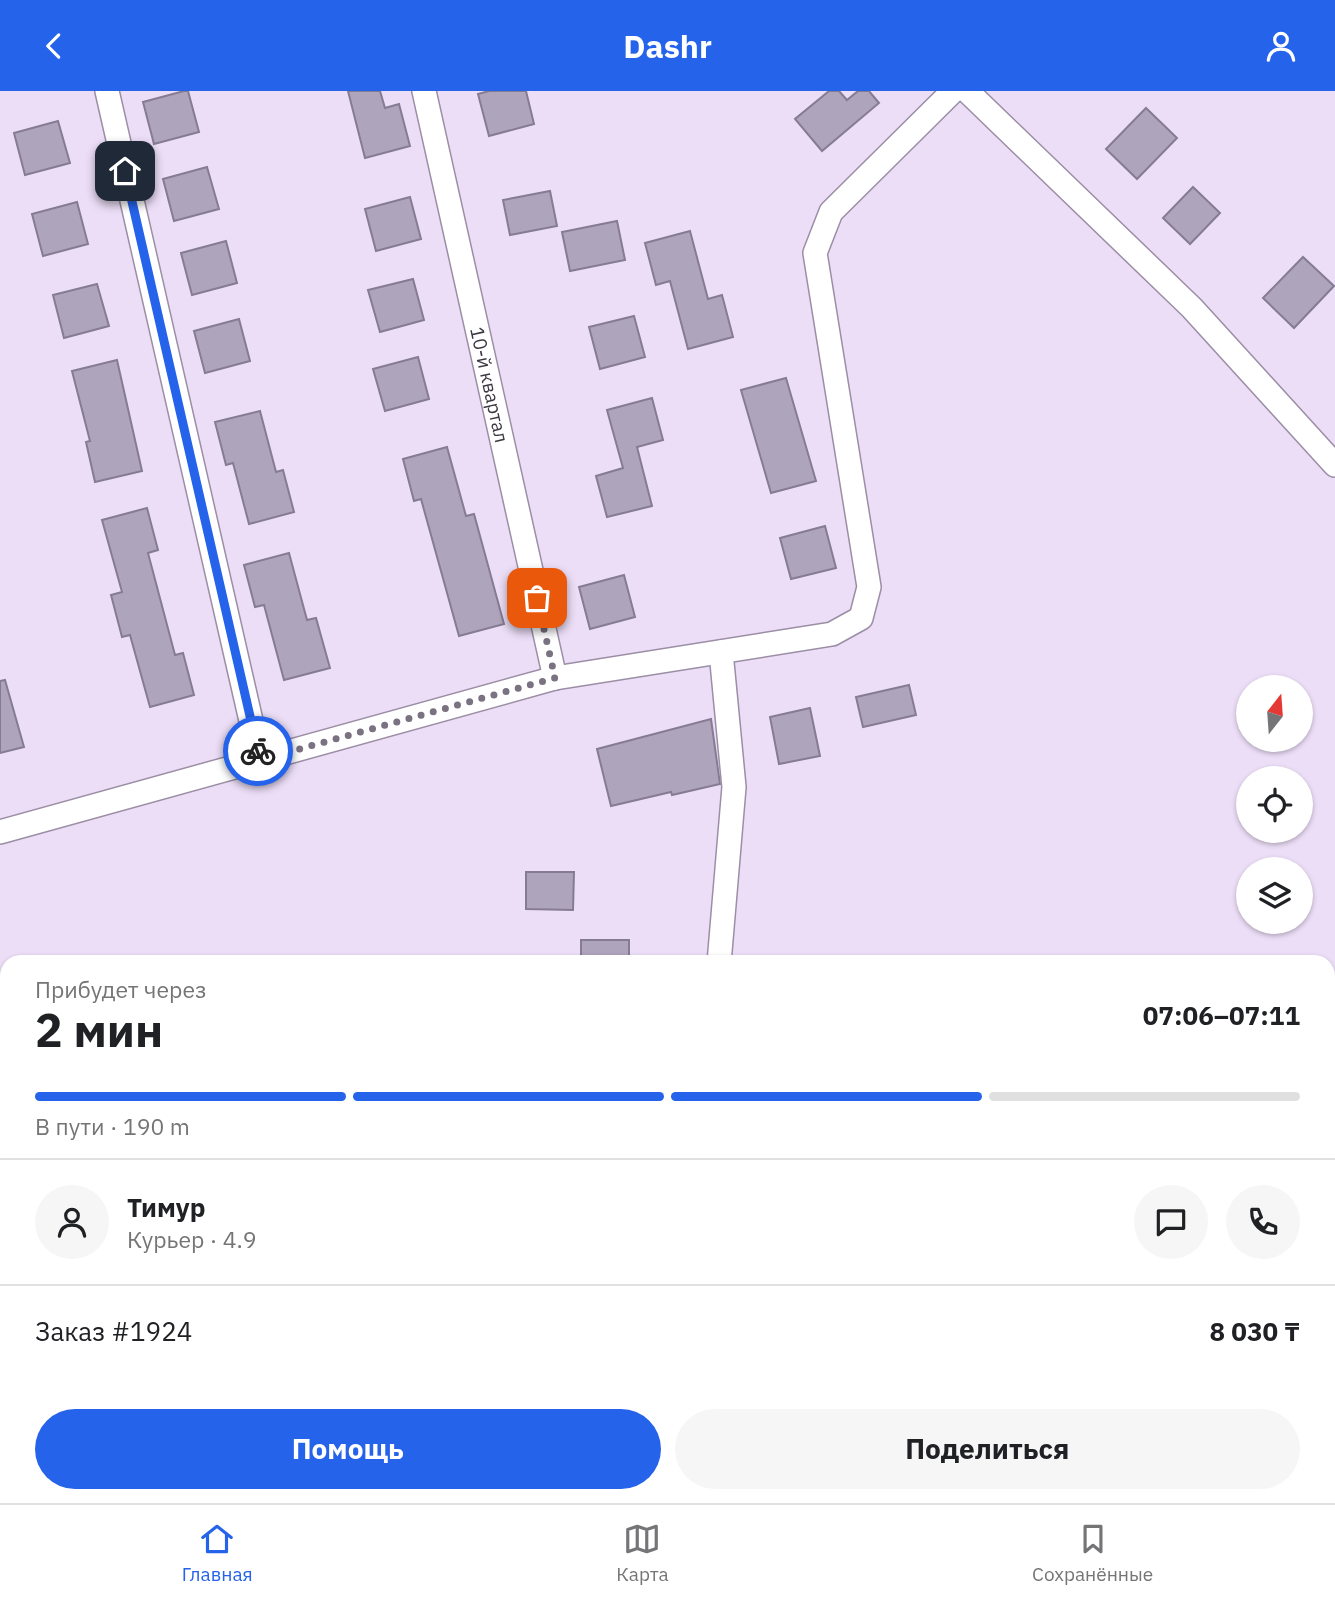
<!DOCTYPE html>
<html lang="ru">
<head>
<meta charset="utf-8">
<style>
  body { margin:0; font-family:"IBM Plex Sans",sans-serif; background:#f6f6f6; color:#202124; height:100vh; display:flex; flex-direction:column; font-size:26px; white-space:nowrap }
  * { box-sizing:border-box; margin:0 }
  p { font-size:23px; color:#757577 }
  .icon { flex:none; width:38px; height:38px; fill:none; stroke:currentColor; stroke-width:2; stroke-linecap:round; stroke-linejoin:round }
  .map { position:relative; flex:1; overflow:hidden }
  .details { position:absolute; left:0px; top:864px; width:1335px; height:548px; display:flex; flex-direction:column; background:#fff; border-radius:21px 21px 0 0; box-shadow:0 2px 5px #0004 }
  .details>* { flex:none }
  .needle { width:46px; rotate:17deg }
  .tools { position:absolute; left:1236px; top:584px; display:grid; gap:14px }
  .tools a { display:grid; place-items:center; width:77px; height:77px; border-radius:50%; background:#fff; box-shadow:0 2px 5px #0004; font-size:35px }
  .pin { position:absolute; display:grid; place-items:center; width:60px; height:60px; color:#fff; margin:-30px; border-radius:14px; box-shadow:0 4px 10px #0006 }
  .courier { position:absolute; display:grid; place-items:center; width:70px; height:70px; margin:-35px; border:5px solid #2563eb; border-radius:50%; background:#fff; color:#222; box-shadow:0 2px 9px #0007 }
  .head em { font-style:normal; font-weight:700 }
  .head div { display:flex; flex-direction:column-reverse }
  .head { display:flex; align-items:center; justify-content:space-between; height:119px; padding:0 35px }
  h1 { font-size:46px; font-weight:700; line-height:52px }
  .bar { display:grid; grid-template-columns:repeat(4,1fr); gap:10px 7px; align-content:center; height:84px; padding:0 35px }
  .bar i { height:9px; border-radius:5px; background:#e0e0e0 }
  .bar .current { background:#2563eb }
  .bar p { grid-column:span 4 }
  .line { display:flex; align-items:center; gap:18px; padding:0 35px; border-top:2px solid #e0e0e0 }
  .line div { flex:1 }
  .round { display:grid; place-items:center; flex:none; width:74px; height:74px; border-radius:37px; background:#f6f6f6 }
  .cta { display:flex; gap:14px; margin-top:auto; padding:14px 35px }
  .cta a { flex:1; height:80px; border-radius:42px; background:#2563eb; color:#fff; font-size:28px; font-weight:700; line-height:80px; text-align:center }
  .cta a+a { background:#f6f6f6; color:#202124 }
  header { display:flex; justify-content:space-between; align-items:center; height:91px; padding:0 35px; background:#2563eb; color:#fff; font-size:32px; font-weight:700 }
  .dock { display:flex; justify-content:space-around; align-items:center; height:98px; border-top:2px solid #e0e0e0; background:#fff; font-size:19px; color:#757577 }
  .dock a { display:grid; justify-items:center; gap:4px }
  .dock .current { color:#2563eb }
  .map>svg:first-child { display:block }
  .industrial { fill:#edd4cd }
  .building { fill:#aea5bd; stroke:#857c93; stroke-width:2 }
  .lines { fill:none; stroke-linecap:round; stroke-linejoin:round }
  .street-casing { stroke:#9b8ea5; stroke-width:26 }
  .secondary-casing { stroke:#9b8ea5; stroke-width:37 }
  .street { stroke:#fff; stroke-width:23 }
  .secondary { stroke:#fff; stroke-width:33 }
  .done { stroke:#7a7181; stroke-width:7; stroke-dasharray:0 12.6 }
  .route { stroke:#2563eb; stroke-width:9 }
  .labels { text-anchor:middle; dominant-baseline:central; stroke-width:7; stroke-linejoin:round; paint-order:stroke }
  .street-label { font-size:19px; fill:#3d3741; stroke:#f6eefd }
</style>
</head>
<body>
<header><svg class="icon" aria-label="back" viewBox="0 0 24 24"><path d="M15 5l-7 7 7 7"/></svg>Dashr<svg class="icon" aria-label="person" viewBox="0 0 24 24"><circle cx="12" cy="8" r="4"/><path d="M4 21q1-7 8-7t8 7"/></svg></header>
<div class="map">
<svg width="1335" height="1412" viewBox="0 0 1335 1412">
  <rect width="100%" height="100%" fill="#ecdef7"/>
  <!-- industrial -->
  <polygon class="industrial" points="1328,1178 1335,1178 1335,1412 0,1412 0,1315 7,1315 7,1405 1328,1405"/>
  <!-- building -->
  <g class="building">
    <polygon points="184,0 188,0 199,41 154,53 143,11"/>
    <polygon points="348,0 380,0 385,17 399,13 410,55 365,67"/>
    <polygon points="489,0 526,0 534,33 489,45 478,3"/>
    <polygon points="829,0 839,0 847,9 858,0 869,0 879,12 822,60 795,28"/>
    <polygon points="1146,17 1177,47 1137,88 1106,58"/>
    <polygon points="58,30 70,72 25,84 14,42"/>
    <polygon points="207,76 219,118 174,130 163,88"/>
    <polygon points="1193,96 1220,122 1190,153 1163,127"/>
    <polygon points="550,100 557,135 510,144 503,109"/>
    <polygon points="410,106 421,148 376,160 365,118"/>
    <polygon points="77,111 88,153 43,165 32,123"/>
    <polygon points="617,130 625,169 570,180 562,141"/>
    <polygon points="690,140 708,208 722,204 733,246 688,258 670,190 656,194 645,152"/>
    <polygon points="226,150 237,192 192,204 181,162"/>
    <polygon points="1303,166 1334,195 1294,237 1263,207"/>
    <polygon points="413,188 424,229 380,241 368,199"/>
    <polygon points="97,193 109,235 64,247 53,204"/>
    <polygon points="634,225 645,266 600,278 589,236"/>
    <polygon points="239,228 250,270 205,282 194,240"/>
    <polygon points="418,266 429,308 385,320 373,278"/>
    <polygon points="117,269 142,380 95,391 86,351 90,350 72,280"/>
    <polygon points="786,287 816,390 771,402 741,299"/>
    <polygon points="652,307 663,349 637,356 652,415 607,426 596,385 623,377 607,319"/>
    <polygon points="260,320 276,381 283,379 294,421 249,433 233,372 226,374 215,331"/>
    <polygon points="447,356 466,425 474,423 504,533 459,545 421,408 414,410 403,368"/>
    <polygon points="147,417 158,459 148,462 175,564 183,562 194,604 150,616 130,544 122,546 111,504 122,501 102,429"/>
    <polygon points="825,435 836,477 791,488 780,447"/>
    <polygon points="289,462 307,529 316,527 330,577 284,589 264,514 255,516 244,474"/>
    <polygon points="624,484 635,526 590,538 579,496"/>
    <polygon points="5,589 24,656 0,662 0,590"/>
    <polygon points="909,594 916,624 863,636 856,606"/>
    <polygon points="810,617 820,665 779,673 770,626"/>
    <polygon points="711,628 720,693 672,704 671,701 611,715 597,658"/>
    <polygon points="526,781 574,781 573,819 526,818"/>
    <rect x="581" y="849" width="48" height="23"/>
  </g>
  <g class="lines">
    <!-- street casing -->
    <g class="street-casing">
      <g id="street">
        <polyline points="107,0 260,669"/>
        <path id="s1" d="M 424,0 L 555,587"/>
        <polyline points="967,0 1192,217 1335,374"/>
        <polyline points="0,741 555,587 832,543 861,527 869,496 815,162 831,121 953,0"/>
        <polyline points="719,872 734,696 721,561"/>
      </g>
    </g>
    <!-- secondary casing -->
    <g class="secondary-casing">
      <g id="secondary">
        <polyline points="0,1006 7,1114"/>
        <polyline points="0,1246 7,1245"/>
        <polyline points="19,1405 20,1412"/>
      </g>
    </g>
    <!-- street -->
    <use href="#street" class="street"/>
    <!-- secondary -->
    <use href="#secondary" class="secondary"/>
  </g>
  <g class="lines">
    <!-- done -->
    <polyline class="done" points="258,660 260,669 555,587 537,507"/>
    <!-- route -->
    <polyline class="route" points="125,80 258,660"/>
  </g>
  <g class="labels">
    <!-- street labels -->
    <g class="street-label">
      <text stroke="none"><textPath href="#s1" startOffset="301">10-й квартал</textPath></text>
    </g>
  </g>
</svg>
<div class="tools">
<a><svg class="needle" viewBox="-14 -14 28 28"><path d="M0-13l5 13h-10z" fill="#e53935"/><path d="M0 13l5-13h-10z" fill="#757577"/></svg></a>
<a><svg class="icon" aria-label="locate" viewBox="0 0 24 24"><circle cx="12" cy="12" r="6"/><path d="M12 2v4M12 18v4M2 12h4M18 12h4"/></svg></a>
<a><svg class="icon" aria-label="layers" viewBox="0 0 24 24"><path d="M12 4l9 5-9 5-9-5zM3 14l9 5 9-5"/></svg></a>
</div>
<div class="pin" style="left:537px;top:507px;background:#ea580c"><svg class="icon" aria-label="bag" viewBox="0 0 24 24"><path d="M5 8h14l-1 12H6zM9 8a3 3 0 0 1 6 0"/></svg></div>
<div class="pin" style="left:125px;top:80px;background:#1f2937"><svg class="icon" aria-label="home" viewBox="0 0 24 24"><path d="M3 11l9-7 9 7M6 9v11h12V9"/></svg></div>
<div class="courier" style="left:258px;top:660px"><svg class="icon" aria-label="bike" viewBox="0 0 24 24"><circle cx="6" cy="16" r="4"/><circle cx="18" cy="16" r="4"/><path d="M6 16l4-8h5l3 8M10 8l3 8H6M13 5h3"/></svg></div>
<section class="details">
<div class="head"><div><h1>2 мин</h1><p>Прибудет через</p></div><em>07:06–07:11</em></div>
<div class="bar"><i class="current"></i><i class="current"></i><i class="current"></i><i></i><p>В пути · 190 m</p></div>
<div class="line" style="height:126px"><a class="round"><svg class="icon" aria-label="person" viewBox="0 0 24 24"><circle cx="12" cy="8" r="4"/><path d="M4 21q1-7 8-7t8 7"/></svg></a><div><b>Тимур</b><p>Курьер · 4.9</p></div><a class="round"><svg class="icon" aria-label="chat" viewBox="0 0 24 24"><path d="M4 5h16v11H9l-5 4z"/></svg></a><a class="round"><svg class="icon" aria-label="phone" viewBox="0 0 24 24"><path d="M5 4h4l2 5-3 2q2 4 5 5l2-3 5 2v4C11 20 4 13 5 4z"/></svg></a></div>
<div class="line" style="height:91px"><div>Заказ #1924</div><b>8 030 ₸</b></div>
<div class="cta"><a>Помощь</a><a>Поделиться</a></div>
</section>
</div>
<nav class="dock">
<a class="current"><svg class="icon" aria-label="home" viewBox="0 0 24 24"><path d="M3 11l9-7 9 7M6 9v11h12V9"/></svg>Главная</a>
<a><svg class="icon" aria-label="map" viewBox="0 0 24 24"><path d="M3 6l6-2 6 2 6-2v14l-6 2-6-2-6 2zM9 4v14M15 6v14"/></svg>Карта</a>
<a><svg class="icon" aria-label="saved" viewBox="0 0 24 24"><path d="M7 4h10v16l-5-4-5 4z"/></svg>Сохранённые</a>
</nav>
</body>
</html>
